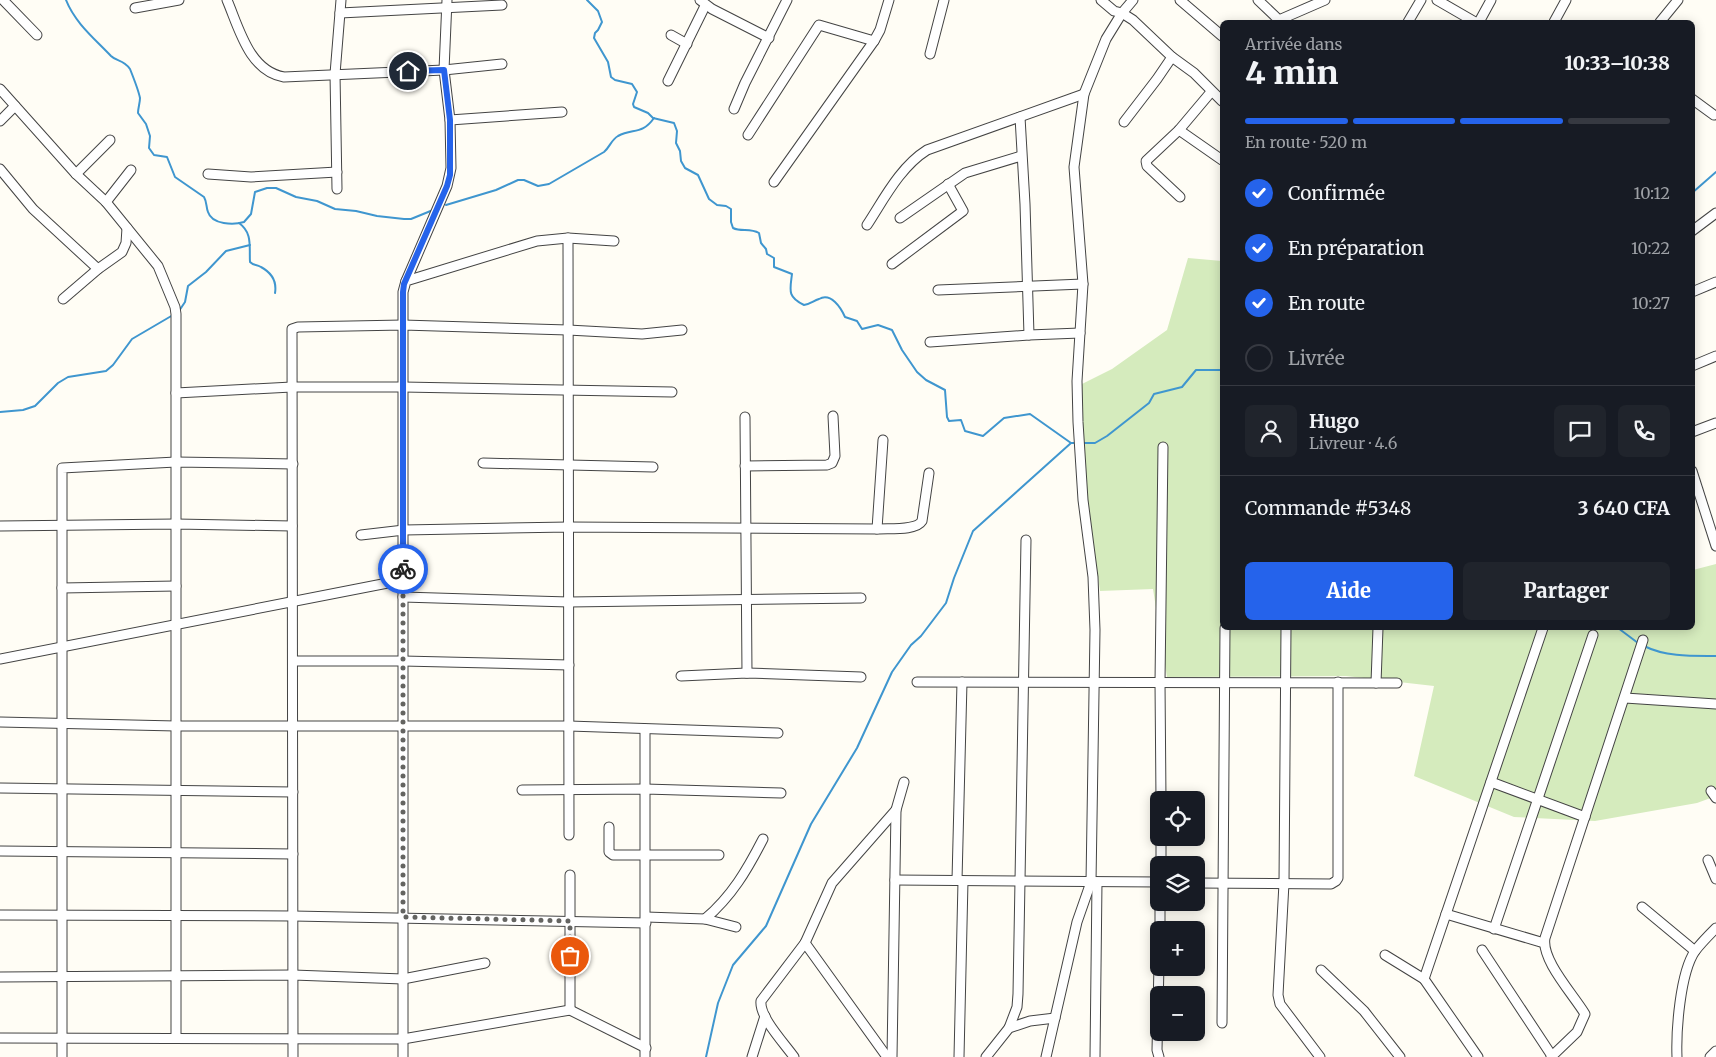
<!DOCTYPE html>
<html lang="fr">
<head>
<meta charset="utf-8">
<style>
  body { margin:0; font-family:Merriweather,serif; background:#20242c; color:#f1f3f6; height:100vh; display:flex; flex-direction:column; font-size:19px; white-space:nowrap }
  * { box-sizing:border-box; margin:0 }
  p { font-size:16px; color:#9ea1a6 }
  .icon { flex:none; width:28px; height:28px; fill:none; stroke:currentColor; stroke-width:2; stroke-linecap:round; stroke-linejoin:round }
  .map { position:relative; flex:1; overflow:hidden }
  .sheet { position:absolute; left:1220px; top:20px; width:475px; height:610px; display:flex; flex-direction:column; background:#171b24; border-radius:8px; box-shadow:0 2px 12px #0003 }
  .sheet>* { flex:none }
  .tools { position:absolute; left:1150px; top:791px; display:grid; gap:10px }
  .tools a { display:grid; place-items:center; width:55px; height:55px; border-radius:8px; background:#171b24; box-shadow:0 2px 12px #0003; font-size:25px }
  .pin { position:absolute; display:grid; place-items:center; width:42px; height:42px; color:#fff; margin:-21px; border:2px solid #fff; border-radius:50%; box-shadow:0 1px 5px #0007 }
  .courier { position:absolute; display:grid; place-items:center; width:50px; height:50px; margin:-25px; border:4px solid #2563eb; border-radius:50%; background:#fff; color:#222; box-shadow:0 1px 6px #0007 }
  .headline em { font-style:normal; font-weight:800 }
  .headline div { display:flex; flex-direction:column-reverse }
  .headline { display:flex; align-items:center; justify-content:space-between; height:85px; padding:0 25px }
  h1 { font-size:32px; font-weight:800; line-height:38px }
  .bar { display:grid; grid-template-columns:repeat(4,1fr); gap:8px 5px; align-content:center; height:60px; padding:0 25px }
  .bar i { height:6px; border-radius:4px; background:#363941 }
  .bar .selected { background:#2563eb }
  .bar p { grid-column:span 4 }
  .line { display:flex; align-items:center; gap:12px; padding:0 25px; border-top:1px solid #363941 }
  .line div { flex:1 }
  .round { display:grid; place-items:center; flex:none; width:52px; height:52px; border-radius:8px; background:#20242c }
  ol { padding:0 25px; list-style:none }
  li { display:flex; align-items:center; gap:15px; height:55px }
  li p { margin-inline-start:auto }
  li .icon { padding:5px; border-radius:50%; background:#2563eb; color:#fff; stroke-width:4 }
  li:last-child { color:#9ea1a6 }
  li i { width:28px; height:28px; border:2px solid #363941; border-radius:50% }
  .primary-button { display:flex; gap:10px; margin-top:auto; padding:10px 25px }
  .primary-button a { flex:1; height:58px; border-radius:8px; background:#2563eb; color:#fff; font-size:20px; font-weight:800; line-height:58px; text-align:center }
  .primary-button a+a { background:#20242c; color:#f1f3f6 }
  .map>svg:first-child { display:block }
  .green { fill:#d5ebbd }
  .lines { fill:none; stroke-linecap:round; stroke-linejoin:round }
  .stream { stroke:#3f96cf; stroke-width:2 }
  .minor-casing { stroke:#444; stroke-width:11 }
  .minor { stroke:#fff; stroke-width:9 }
  .done { stroke:#646461; stroke-width:5; stroke-dasharray:0 9 }
  .route { stroke:#2563eb; stroke-width:6 }
</style>
</head>
<body>
<div class="map">
<svg width="1716" height="1057" viewBox="0 0 1716 1057">
  <rect width="100%" height="100%" fill="#fffdf5"/>
  <!-- green -->
  <polygon class="green" points="1188,258 1222,261 1222,628 1692,628 1693,570 1716,564 1716,796 1697,803 1595,821 1514,817 1414,776 1434,686 1346,676 1167,677 1153,589 1100,591 1084,475 1080,385 1112,369 1167,330"/>
  <g class="lines">
    <!-- stream -->
    <g class="stream">
      <path d="M 66,0 C 75,23 95,39 111,56 C 117,62 123,59 130,69 C 132,74 139,93 140,98 C 140,103 138,108 138,113 L 146,124 L 150,136 L 149,148 L 154,155 L 167,157 L 175,177 L 204,197 C 207,202 206,207 208,212 C 212,225 234,225 244,222 L 251,214 L 255,192 L 267,188 L 276,188 L 296,197 L 317,201 L 335,209 L 356,211 L 377,216 L 404,219 L 411,219 L 433,210"/>
      <path d="M 587,0 L 598,11 L 602,22 L 598,30 L 595,33 L 594,38 L 608,62 L 611,77 L 615,80 L 632,84 L 637,92 L 633,104 L 634,107 L 648,113 L 653,118 L 674,123 L 677,131 L 676,143 L 680,151 L 681,161 L 685,168 L 698,175 L 709,199 L 717,205 L 726,206 L 731,209 L 731,222 L 733,228 C 741,232 750,228 759,233 L 761,243 L 766,249 L 767,254 L 774,258 L 774,267 L 792,274 C 790,290 787,297 804,305 C 811,304 813,301 819,299 C 831,292 841,308 845,317 L 857,321 L 862,329 L 878,325 L 892,330 L 902,350 L 917,372 L 926,380 L 945,390 L 947,417 L 949,421 L 961,420 L 965,431 L 983,436 L 1004,418 L 1030,414 L 1071,443 L 1075,443"/>
      <polyline points="1692,193 1716,172"/>
      <path d="M 446,205 L 496,190 L 518,180 L 524,180 L 538,186 L 549,184 L 604,152 C 610,147 611,140 618,136 C 633,128 642,135 654,118"/>
      <path d="M 239,223 C 253,233 249,247 250,262 C 254,266 256,264 261,267 C 272,273 277,281 275,293"/>
      <polyline points="179,311 185,302 188,286 206,272 226,251 250,245"/>
      <polyline points="0,412 23,410 35,406 58,383 68,377 106,371 113,365 132,339 173,315"/>
      <polyline points="1083,443 1095,443 1107,436 1149,403 1154,394 1182,387 1196,370 1222,370"/>
      <polyline points="1618,628 1638,643"/>
      <path d="M 1644,646 C 1666,657 1692,656 1716,656"/>
      <polyline points="706,1057 718,1003 733,965 766,926 811,824 857,748 892,672 911,645 921,636 946,603 954,578 973,531 1071,443"/>
    </g>
    <!-- minor casing -->
    <g class="minor-casing">
      <g id="minor">
        <polyline points="3,0 37,35"/>
        <path d="M 227,0 C 239,28 249,71 284,77 L 444,70 L 502,64"/>
        <polyline points="700,0 712,9 769,38"/>
        <polyline points="1101,0 1114,11 1122,13 1133,20 1172,57 1194,73 1222,101"/>
        <polyline points="1180,0 1222,36"/>
        <polyline points="1258,0 1279,20 1325,0"/>
        <polyline points="1437,0 1475,22"/>
        <polyline points="135,8 179,0"/>
        <polyline points="340,13 502,5"/>
        <polyline points="1408,22 1421,0"/>
        <polyline points="1479,22 1491,0"/>
        <polyline points="1554,22 1566,0"/>
        <polyline points="1660,22 1678,0"/>
        <polyline points="671,35 687,44"/>
        <polyline points="930,54 944,0"/>
        <polyline points="668,81 705,6"/>
        <polyline points="0,89 76,174 106,202 158,266 175,307 176,314 176,1038"/>
        <polyline points="1692,99 1714,115"/>
        <polyline points="734,109 745,83 787,0"/>
        <polyline points="1020,117 1025,204 1029,335"/>
        <polyline points="450,120 562,112"/>
        <polyline points="0,121 15,106"/>
        <polyline points="1124,122 1157,79 1172,57"/>
        <polyline points="1179,130 1222,160"/>
        <polyline points="748,135 819,25 874,41"/>
        <polyline points="0,169 33,209 98,269"/>
        <polyline points="76,174 110,140"/>
        <polyline points="208,174 251,177 337,172"/>
        <polyline points="774,182 874,41 880,30 889,0"/>
        <polyline points="337,189 335,74 341,0"/>
        <polyline points="1180,197 1147,166 1146,161 1179,130 1211,92"/>
        <polyline points="106,202 131,170"/>
        <polyline points="900,218 965,173 1021,156"/>
        <path d="M 867,225 C 884,199 900,167 927,150 L 1084,94"/>
        <polyline points="1692,231 1716,213"/>
        <polyline points="568,238 569,835"/>
        <polyline points="892,264 963,211 948,184"/>
        <polyline points="406,281 447,186 451,168 450,120 444,70 447,0"/>
        <polyline points="938,290 1083,284"/>
        <polyline points="1692,292 1716,282"/>
        <polyline points="63,299 98,269 122,252 126,243 127,228"/>
        <polyline points="930,342 1029,335 1080,333"/>
        <polyline points="1692,366 1716,356"/>
        <polyline points="176,393 292,387 403,387 672,392"/>
        <polyline points="745,417 747,673"/>
        <polyline points="1692,432 1716,423"/>
        <polyline points="483,463 653,467"/>
        <polyline points="745,466 827,465 832,463 835,456 833,416"/>
        <polyline points="1692,471 1716,546"/>
        <polyline points="0,526 176,524 292,526"/>
        <path d="M 877,529 C 889,528 916,531 922,521 L 929,473"/>
        <polyline points="361,535 404,530 569,527 877,529 883,440"/>
        <polyline points="62,588 176,586"/>
        <polyline points="403,597 569,602 861,598"/>
        <polyline points="1286,628 1284,883 1278,995 1280,1004 1320,1057"/>
        <polyline points="0,659 403,580"/>
        <polyline points="293,661 403,661 569,665"/>
        <polyline points="681,676 747,673 861,677"/>
        <polyline points="917,682 1397,683"/>
        <polyline points="1376,683 1378,628"/>
        <polyline points="1625,698 1716,704"/>
        <polyline points="0,722 176,726 569,726 778,733"/>
        <polyline points="645,729 645,1057"/>
        <polyline points="1491,782 1585,817"/>
        <polyline points="0,788 293,792"/>
        <polyline points="522,790 645,789 781,793"/>
        <polyline points="1711,791 1716,798"/>
        <polyline points="1161,800 1160,682 1163,447"/>
        <polyline points="609,827 609,852 613,855 719,855"/>
        <polyline points="1161,838 1161,865"/>
        <polyline points="0,851 293,854"/>
        <polyline points="1708,860 1716,879"/>
        <polyline points="895,880 1159,882"/>
        <polyline points="957,880 962,682"/>
        <polyline points="1196,883 1331,884 1336,881 1338,878 1338,682"/>
        <polyline points="1642,907 1695,951"/>
        <polyline points="1446,914 1544,943"/>
        <polyline points="0,915 293,916 646,923"/>
        <polyline points="646,917 705,919 736,927"/>
        <path d="M 705,919 C 732,896 747,870 763,839"/>
        <polyline points="1494,929 1593,635"/>
        <polyline points="1160,930 1160,902"/>
        <polyline points="805,943 887,1057"/>
        <polyline points="1482,950 1552,1056"/>
        <polyline points="1385,955 1424,979 1478,1057"/>
        <polyline points="1159,965 1157,1050 1159,1057"/>
        <polyline points="1321,970 1364,1011 1400,1057"/>
        <polyline points="0,977 293,975 403,979 485,963"/>
        <polyline points="1424,979 1543,628"/>
        <polyline points="570,1010 570,875"/>
        <polyline points="1222,1023 1225,628"/>
        <polyline points="1009,1028 1017,1007 1018,994 1026,540"/>
        <polyline points="0,1038 403,1039 570,1010 646,1048"/>
        <polyline points="62,1057 62,468 176,462 293,464"/>
        <polyline points="293,1057 292,329 298,327 403,325 568,330 642,334 682,330"/>
        <polyline points="403,1057 403,292 406,281 537,241 568,238 614,241"/>
        <polyline points="752,1057 765,1016"/>
        <path d="M 794,1057 C 785,1044 759,1017 761,1001 L 805,943 L 832,883 L 896,810"/>
        <polyline points="892,1057 896,810 904,782"/>
        <polyline points="959,1057 963,881"/>
        <polyline points="986,1057 1009,1028 1030,1021 1055,1018"/>
        <polyline points="1046,1057 1077,922 1091,882 1095,630 1093,577 1083,500 1078,422 1077,381 1083,284 1074,167 1084,94 1106,39 1122,13 1133,0"/>
        <polyline points="1095,1057 1097,882"/>
        <path d="M 1551,1057 L 1577,1032 L 1585,1014 C 1573,994 1541,960 1545,938 L 1643,640"/>
        <path d="M 1677,1057 C 1676,1031 1680,973 1695,951 C 1701,943 1709,935 1716,928"/>
        <polyline points="1710,1057 1716,1051"/>
      </g>
    </g>
    <!-- minor -->
    <use href="#minor" class="minor"/>
  </g>
  <g class="lines">
    <!-- done -->
    <polyline class="done" points="403,569 403,917 570,921 570,956"/>
    <!-- route -->
    <polyline class="route" points="403,569 403,292 404,284 447,186 450,175 450,120 444,70 408,71"/>
  </g>
</svg>
<div class="tools">
<a><svg class="icon" aria-label="locate" viewBox="0 0 24 24"><circle cx="12" cy="12" r="6"/><path d="M12 2v4M12 18v4M2 12h4M18 12h4"/></svg></a>
<a><svg class="icon" aria-label="layers" viewBox="0 0 24 24"><path d="M12 4l9 5-9 5-9-5zM3 14l9 5 9-5"/></svg></a>
<a>+</a>
<a>−</a>
</div>
<div class="pin" style="left:570px;top:956px;background:#ea580c"><svg class="icon" aria-label="bag" viewBox="0 0 24 24"><path d="M5 8h14l-1 12H6zM9 8a3 3 0 0 1 6 0"/></svg></div>
<div class="pin" style="left:408px;top:71px;background:#1f2937"><svg class="icon" aria-label="home" viewBox="0 0 24 24"><path d="M3 11l9-7 9 7M6 9v11h12V9"/></svg></div>
<div class="courier" style="left:403px;top:569px"><svg class="icon" aria-label="bike" viewBox="0 0 24 24"><circle cx="6" cy="16" r="4"/><circle cx="18" cy="16" r="4"/><path d="M6 16l4-8h5l3 8M10 8l3 8H6M13 5h3"/></svg></div>
<section class="sheet">
<div class="headline"><div><h1>4 min</h1><p>Arrivée dans</p></div><em>10:33–10:38</em></div>
<div class="bar"><i class="selected"></i><i class="selected"></i><i class="selected"></i><i></i><p>En route · 520 m</p></div>
<ol>
<li><svg class="icon" aria-label="check" viewBox="0 0 24 24"><path d="M5 12l5 5 9-10"/></svg>Confirmée<p>10:12</p></li>
<li><svg class="icon" aria-label="check" viewBox="0 0 24 24"><path d="M5 12l5 5 9-10"/></svg>En préparation<p>10:22</p></li>
<li><svg class="icon" aria-label="check" viewBox="0 0 24 24"><path d="M5 12l5 5 9-10"/></svg>En route<p>10:27</p></li>
<li><i></i>Livrée</li>
</ol>
<div class="line" style="height:90px"><a class="round"><svg class="icon" aria-label="person" viewBox="0 0 24 24"><circle cx="12" cy="8" r="4"/><path d="M4 21q1-7 8-7t8 7"/></svg></a><div><b>Hugo</b><p>Livreur · 4.6</p></div><a class="round"><svg class="icon" aria-label="chat" viewBox="0 0 24 24"><path d="M4 5h16v11H9l-5 4z"/></svg></a><a class="round"><svg class="icon" aria-label="phone" viewBox="0 0 24 24"><path d="M5 4h4l2 5-3 2q2 4 5 5l2-3 5 2v4C11 20 4 13 5 4z"/></svg></a></div>
<div class="line" style="height:65px"><div>Commande #5348</div><b>3 640 CFA</b></div>
<div class="primary-button"><a>Aide</a><a>Partager</a></div>
</section>
</div>
</body>
</html>
